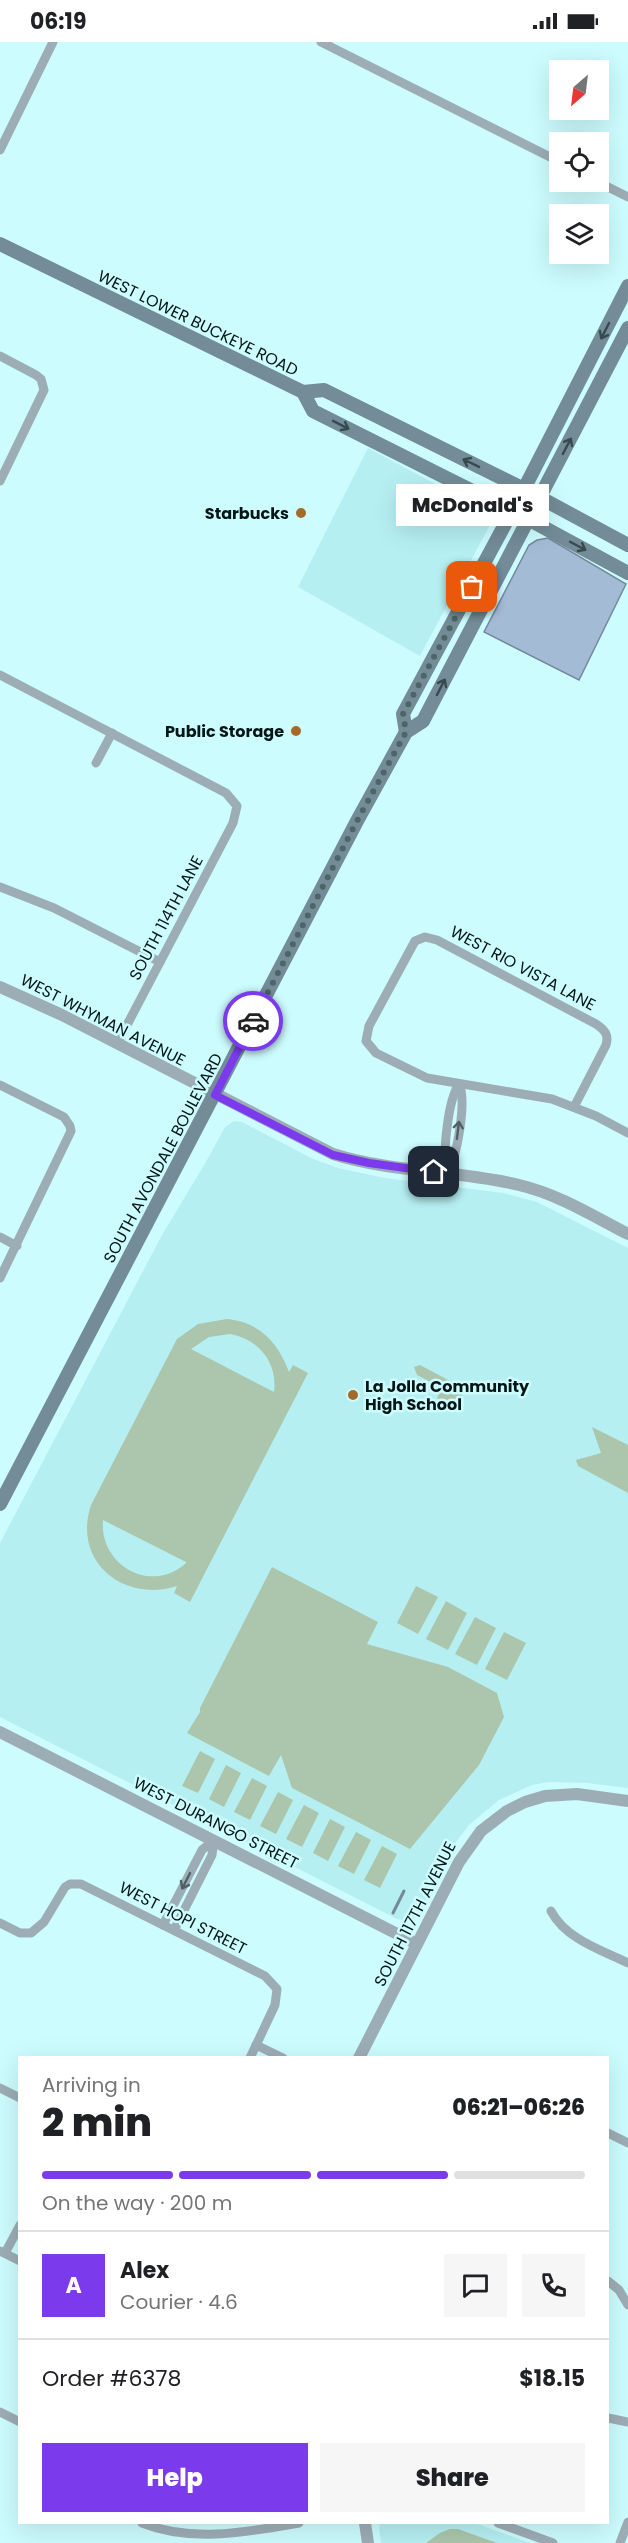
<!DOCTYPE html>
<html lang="en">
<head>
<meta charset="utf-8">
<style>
  body { margin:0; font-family:Poppins,sans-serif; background:#f6f6f6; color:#202124; height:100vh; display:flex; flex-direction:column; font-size:22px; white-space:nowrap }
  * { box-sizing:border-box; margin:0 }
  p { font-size:20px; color:#757577 }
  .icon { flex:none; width:33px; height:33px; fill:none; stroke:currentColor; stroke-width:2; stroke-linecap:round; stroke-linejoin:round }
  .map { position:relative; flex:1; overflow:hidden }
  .side { position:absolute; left:18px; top:2014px; width:591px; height:468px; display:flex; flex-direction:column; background:#fff; border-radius:0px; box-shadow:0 6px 24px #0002 }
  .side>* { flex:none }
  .needle { width:39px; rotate:208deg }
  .buttons { position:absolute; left:549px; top:18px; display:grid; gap:12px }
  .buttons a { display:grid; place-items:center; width:60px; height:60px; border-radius:0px; background:#fff; box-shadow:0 6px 24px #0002; font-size:30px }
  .pin { position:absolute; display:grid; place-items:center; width:51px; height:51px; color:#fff; margin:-26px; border-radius:12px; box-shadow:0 3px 9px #0006 }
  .courier { position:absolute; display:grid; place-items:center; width:60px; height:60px; margin:-30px; border:4px solid #7c3aed; border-radius:50%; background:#fff; color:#222; box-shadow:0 2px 8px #0007 }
  .bubble { position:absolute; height:42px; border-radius:0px; background:#fff; box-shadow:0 6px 24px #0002; font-size:20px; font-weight:800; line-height:42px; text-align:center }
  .summary em { font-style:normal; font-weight:800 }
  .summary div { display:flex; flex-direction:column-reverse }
  .summary { display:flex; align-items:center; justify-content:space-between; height:102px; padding:0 24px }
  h1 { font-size:39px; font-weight:800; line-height:45px }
  .bar { display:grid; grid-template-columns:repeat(4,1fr); gap:9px 6px; align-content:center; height:72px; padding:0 24px }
  .bar i { height:8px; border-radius:4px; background:#e0e0e0 }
  .bar .active { background:#7c3aed }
  .bar p { grid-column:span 4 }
  .line { display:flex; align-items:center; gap:15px; padding:0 24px; border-top:2px solid #e0e0e0 }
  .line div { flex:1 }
  .round { display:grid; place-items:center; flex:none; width:63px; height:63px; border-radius:0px; background:#f6f6f6 }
  .primary-button { display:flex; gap:12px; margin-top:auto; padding:12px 24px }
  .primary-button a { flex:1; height:69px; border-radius:0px; background:#7c3aed; color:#fff; font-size:24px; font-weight:800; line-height:69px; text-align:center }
  .primary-button a+a { background:#f6f6f6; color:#202124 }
  .status { display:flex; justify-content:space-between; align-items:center; height:42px; padding:0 30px; background:#fff; direction:ltr }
  .status svg { height:16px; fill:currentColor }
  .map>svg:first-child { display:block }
  .built { fill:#b6eff2 }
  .green { fill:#abc6ac; fill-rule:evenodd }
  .water { fill:#a4bbd6; stroke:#74899c; stroke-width:1.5 }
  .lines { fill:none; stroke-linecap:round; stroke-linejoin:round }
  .stream { stroke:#74899c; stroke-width:3 }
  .minor { stroke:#9dadb5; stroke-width:9 }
  .tertiary { stroke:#9dadb5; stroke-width:12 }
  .secondary { stroke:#738c97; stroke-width:14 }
  .oneway { stroke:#364b50 }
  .oneway2 { stroke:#506166 }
  .done { stroke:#4a6667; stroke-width:6; stroke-dasharray:0 10.8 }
  .route { stroke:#7c3aed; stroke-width:8 }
  .poi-dot { fill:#a46a29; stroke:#cdfcfe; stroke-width:2 }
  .labels { text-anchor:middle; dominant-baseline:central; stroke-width:5; stroke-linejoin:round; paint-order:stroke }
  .street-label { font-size:16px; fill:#041516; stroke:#cdfcfe }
  .poi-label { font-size:16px; font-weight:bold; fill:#041516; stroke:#cdfcfe; text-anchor:end }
</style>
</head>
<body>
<div class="status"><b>06:19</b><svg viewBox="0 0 49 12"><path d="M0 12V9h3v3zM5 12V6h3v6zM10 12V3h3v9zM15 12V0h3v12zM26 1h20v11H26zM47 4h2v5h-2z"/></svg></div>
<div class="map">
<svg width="628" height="2501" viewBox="0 0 628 2501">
  <rect width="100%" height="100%" fill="#cdfcfe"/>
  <!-- built -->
  <g class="built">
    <polygon points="368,406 483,467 492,479 420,614 298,545"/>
    <polygon points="234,1079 242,1080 313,1117 338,1126 385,1136 503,1151 537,1160 628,1206 628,1746 587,1741 549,1740 532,1743 499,1758 469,1783 456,1800 418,1874 410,1879 397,1877 0,1675 0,1501 162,1193 207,1118 225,1085"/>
    <polygon points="381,2481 475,2481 530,2501 381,2501 379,2485"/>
  </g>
  <!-- green -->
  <g class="green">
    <path d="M 227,1277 C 259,1280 278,1300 289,1330 L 293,1323 L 308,1331 L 190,1560 L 174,1551 L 177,1544 C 124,1561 72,1520 91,1463 L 177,1297 L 198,1282 ZM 230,1292 C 259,1297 278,1321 274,1350 L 191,1307 L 209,1295 ZM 103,1478 L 186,1520 L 186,1521 C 151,1553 99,1523 103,1478 Z"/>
    <polygon points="420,1323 465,1347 456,1365 437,1356 442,1346 417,1333 414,1325"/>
    <polygon points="592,1385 628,1403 628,1451 578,1424 576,1418 601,1411"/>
    <polygon points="272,1525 378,1580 367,1602 448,1625 497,1651 504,1675 479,1723 410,1807 292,1746 281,1713 269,1734 187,1691 200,1670 200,1666"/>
    <polygon points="416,1544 438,1555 418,1592 397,1581"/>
    <polygon points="446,1559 467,1571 448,1608 426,1597"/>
    <polygon points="475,1575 496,1586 477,1623 455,1612"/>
    <polygon points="504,1590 526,1601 507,1638 485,1627"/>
    <polygon points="200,1709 215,1717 198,1751 182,1744"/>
    <polygon points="226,1723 241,1731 224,1765 209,1757"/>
    <polygon points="252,1736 267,1744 250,1778 234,1770"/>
    <polygon points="278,1750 293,1758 276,1792 260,1784"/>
    <polygon points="304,1763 319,1771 302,1805 286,1797"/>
    <polygon points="330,1777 345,1785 328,1819 313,1811"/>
    <polygon points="356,1790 371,1798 354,1832 338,1824"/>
    <polygon points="382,1804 397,1812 380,1846 364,1838"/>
    <polygon points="450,2487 458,2487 497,2501 426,2501 440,2491"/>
  </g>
  <!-- water -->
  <polygon class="water" points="548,496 626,542 579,638 484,590 529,503 537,498"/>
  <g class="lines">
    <!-- stream -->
    <polyline class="stream" points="393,1871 404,1849"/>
    <!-- minor -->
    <g class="minor">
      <polyline points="321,0 560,120"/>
      <polyline points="0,108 53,0"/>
      <polyline points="598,140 628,155"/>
      <polyline points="0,314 36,333 41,337 44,348 0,439"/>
      <polyline points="0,633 226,751 237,764 233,781 117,1002"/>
      <polyline points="96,721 112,691"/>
      <polyline points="0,845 54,866 160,920"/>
      <polyline points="0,1043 64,1075 70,1084 71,1089 0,1236"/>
      <path d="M 574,1065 L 606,1003 C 609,993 605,988 596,982 L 437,898 L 425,895 L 415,899 L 369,984 L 366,999 L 376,1011 L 427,1036 L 552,1057 L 596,1074 L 628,1091"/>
      <path d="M 447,1131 C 457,1116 467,1059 459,1042"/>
      <path d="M 447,1131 C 442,1113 448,1058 459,1042"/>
      <polyline points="0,1195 17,1204"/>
      <path d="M 551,1869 C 566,1897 601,1908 628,1921"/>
      <polyline points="0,1881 20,1891 31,1891 44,1880 65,1845 70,1842 81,1842 265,1934 277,1947 275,1963 250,2016"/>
      <polyline points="163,1883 202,1808 214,1798"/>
      <polyline points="174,1888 212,1813 214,1798"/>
      <polyline points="256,2003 283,2016"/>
      <polyline points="0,2046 20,2056"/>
      <polyline points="608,2091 628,2101"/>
      <polyline points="0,2209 20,2219"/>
      <polyline points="5,2211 20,2183"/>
      <polyline points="608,2239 619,2248 628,2263"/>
      <polyline points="0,2370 20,2380"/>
      <polyline points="608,2376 628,2380"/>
      <path d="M 142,2481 C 192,2501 247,2490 299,2481"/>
      <polyline points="498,2481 553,2501"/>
      <polyline points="620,2501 628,2480"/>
    </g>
    <!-- tertiary -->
    <g class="tertiary">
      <path d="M 0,945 L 62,973 L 333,1112 C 393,1131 458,1128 519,1143 C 558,1152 593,1174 628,1192"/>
      <polyline points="0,1690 417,1902"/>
      <polyline points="359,2016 459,1820 481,1789 507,1769 525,1760 545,1754 577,1752 628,1759"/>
      <polyline points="365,2481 368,2501"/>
    </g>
    <!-- secondary -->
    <g class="secondary">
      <polyline points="0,202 303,350 313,369 528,477 628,531"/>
      <polyline points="303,350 324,348 524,447 628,503"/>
      <polyline points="406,690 403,672 524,447 628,244"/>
      <polyline points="0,1462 357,779 406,690 423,679 628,286"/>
    </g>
  </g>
  <!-- one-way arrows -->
  <defs><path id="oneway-shaft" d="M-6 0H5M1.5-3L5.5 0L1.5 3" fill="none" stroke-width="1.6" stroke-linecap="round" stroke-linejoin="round" transform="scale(1.5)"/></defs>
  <g class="oneway">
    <use href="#oneway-shaft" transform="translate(605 289) rotate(117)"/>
    <use href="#oneway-shaft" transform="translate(341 383) rotate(27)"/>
    <use href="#oneway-shaft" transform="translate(567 404) rotate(-62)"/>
    <use href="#oneway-shaft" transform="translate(471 421) rotate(-154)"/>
    <use href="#oneway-shaft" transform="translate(578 504) rotate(28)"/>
    <use href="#oneway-shaft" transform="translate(441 645) rotate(-63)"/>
  </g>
  <g class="oneway2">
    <use href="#oneway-shaft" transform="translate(458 1088) rotate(-83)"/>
    <use href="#oneway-shaft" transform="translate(186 1839) rotate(117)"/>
  </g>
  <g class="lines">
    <!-- done -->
    <polyline class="done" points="253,979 357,779 406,690 403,672 472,545"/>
    <!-- route -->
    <polyline class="route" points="253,979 215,1053 333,1113 369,1121 434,1130"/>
  </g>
  <!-- markers -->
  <g class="poi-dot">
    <circle cx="301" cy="471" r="6"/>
    <circle cx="296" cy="689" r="6"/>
    <circle cx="353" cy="1353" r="6"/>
  </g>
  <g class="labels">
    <!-- street labels -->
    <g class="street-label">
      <text transform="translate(198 281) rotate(26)">WEST LOWER BUCKEYE ROAD</text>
      <text transform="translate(166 876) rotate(-62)">SOUTH 114TH LANE</text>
      <text transform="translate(523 926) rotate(28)">WEST RIO VISTA LANE</text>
      <text transform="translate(103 978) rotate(27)">WEST WHYMAN AVENUE</text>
      <text transform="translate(163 1116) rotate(-62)">SOUTH AVONDALE BOULEVARD</text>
      <text transform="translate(216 1781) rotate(27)">WEST DURANGO STREET</text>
      <text transform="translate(415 1872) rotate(-63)">SOUTH 117TH AVENUE</text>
      <text transform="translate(183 1876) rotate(27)">WEST HOPI STREET</text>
    </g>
    <!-- poi labels -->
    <g class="poi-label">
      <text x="289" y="471">Starbucks</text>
      <text x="284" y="689">Public Storage</text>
      <text x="365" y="1344" text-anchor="start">La Jolla Community<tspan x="365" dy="18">High School</tspan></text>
    </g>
  </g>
</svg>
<div class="buttons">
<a><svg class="needle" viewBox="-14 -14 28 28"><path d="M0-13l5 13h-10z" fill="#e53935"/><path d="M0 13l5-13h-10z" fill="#757577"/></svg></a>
<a><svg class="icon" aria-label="locate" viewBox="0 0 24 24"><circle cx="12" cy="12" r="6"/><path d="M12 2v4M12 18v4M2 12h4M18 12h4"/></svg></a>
<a><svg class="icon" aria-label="layers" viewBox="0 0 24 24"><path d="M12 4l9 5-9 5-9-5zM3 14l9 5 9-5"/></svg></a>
</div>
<div class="pin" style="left:472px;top:545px;background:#ea580c"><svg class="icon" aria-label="bag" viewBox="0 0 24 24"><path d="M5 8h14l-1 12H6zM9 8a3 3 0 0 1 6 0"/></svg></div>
<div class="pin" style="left:434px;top:1130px;background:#1f2937"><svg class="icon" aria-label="home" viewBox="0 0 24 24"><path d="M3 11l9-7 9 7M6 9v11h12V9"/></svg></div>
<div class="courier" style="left:253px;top:979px"><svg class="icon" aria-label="car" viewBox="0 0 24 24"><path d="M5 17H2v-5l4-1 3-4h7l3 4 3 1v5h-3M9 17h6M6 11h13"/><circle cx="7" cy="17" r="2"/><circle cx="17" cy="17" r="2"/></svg></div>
<div class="bubble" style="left:396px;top:442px;width:153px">McDonald's</div>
<section class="side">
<div class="summary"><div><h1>2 min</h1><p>Arriving in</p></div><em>06:21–06:26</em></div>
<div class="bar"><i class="active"></i><i class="active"></i><i class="active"></i><i></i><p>On the way · 200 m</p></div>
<div class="line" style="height:108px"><b class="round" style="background:#7c3aed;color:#fff">A</b><div><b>Alex</b><p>Courier · 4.6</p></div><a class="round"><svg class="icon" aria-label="chat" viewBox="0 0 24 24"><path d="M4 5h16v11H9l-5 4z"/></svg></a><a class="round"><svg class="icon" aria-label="phone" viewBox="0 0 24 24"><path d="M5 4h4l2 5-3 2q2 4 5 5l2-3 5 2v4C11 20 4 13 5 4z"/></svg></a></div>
<div class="line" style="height:78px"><div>Order #6378</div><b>$18.15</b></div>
<div class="primary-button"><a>Help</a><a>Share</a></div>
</section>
</div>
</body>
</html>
